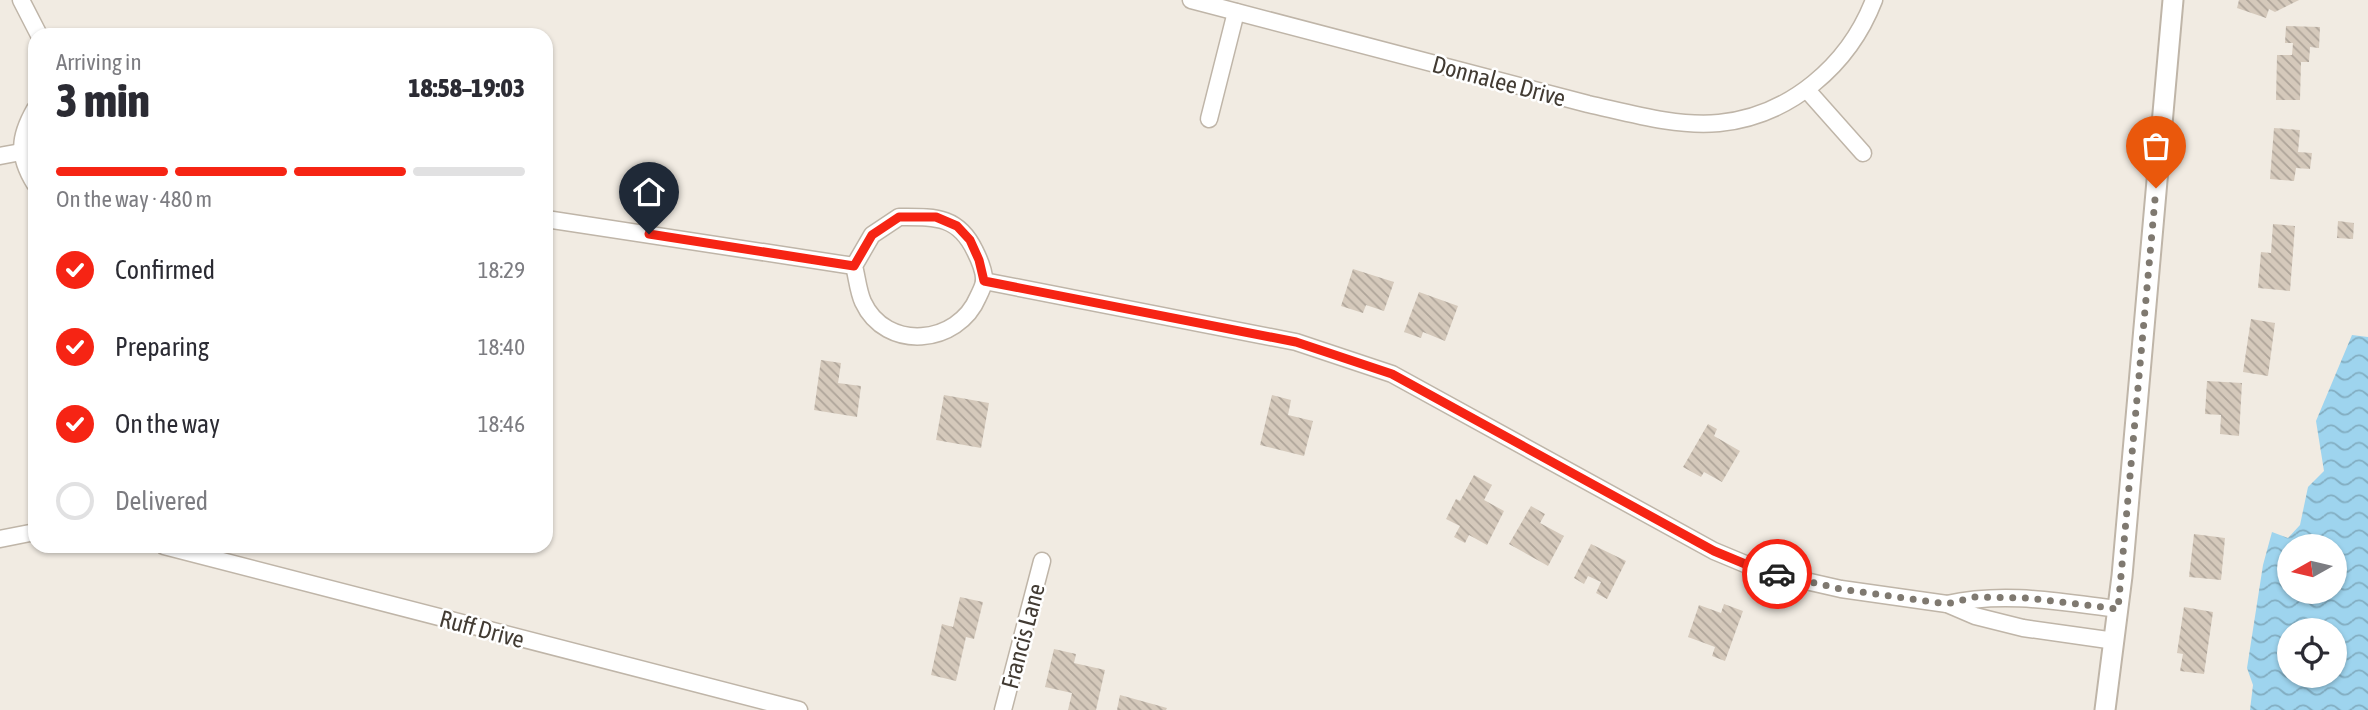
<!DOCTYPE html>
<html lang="en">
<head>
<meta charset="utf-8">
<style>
  body { margin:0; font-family:"Asap Condensed",sans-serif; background:#f2f2f3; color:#2b2b33; height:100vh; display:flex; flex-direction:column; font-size:26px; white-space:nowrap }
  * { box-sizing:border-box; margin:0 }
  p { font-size:23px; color:#7c7c81 }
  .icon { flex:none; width:38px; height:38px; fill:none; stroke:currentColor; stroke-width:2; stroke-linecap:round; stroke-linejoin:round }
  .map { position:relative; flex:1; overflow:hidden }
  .drawer { position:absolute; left:28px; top:28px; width:525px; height:525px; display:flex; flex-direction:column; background:#fff; border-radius:21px; box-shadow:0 2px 5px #0004 }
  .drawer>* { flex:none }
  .needle { width:46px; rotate:262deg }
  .controls { position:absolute; left:2277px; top:534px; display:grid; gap:14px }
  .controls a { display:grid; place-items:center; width:70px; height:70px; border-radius:50%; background:#fff; box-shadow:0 2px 5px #0004; font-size:35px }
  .pin { position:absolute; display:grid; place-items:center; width:60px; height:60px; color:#fff; margin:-72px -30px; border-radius:50% 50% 50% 0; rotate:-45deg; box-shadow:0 0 7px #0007 }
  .pin .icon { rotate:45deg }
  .courier { position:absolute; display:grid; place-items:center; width:70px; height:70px; margin:-35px; border:5px solid #f62414; border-radius:50%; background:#fff; color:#222; box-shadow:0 2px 9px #0007 }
  .headline em { font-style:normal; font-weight:800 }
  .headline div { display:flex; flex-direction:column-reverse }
  .headline { display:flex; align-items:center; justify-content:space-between; height:119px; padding:0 28px }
  h1 { font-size:46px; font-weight:800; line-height:52px }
  .bar { display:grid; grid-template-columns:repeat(4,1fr); gap:10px 7px; align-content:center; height:84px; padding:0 28px }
  .bar i { height:9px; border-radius:5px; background:#e1e1e2 }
  .bar .active { background:#f62414 }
  .bar p { grid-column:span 4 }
  ol { padding:0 28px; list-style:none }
  li { display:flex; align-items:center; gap:21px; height:77px }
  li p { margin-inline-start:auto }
  li .icon { padding:7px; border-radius:50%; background:#f62414; color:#fff; stroke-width:4 }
  li:last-child { color:#7c7c81 }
  li i { width:38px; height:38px; border:4px solid #e1e1e2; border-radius:50% }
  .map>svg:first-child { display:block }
  .water { fill:url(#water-waves); fill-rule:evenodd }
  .building { fill:url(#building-back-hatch) }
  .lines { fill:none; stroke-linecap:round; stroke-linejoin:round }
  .minor-casing { stroke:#bfb5a8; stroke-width:19 }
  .tertiary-casing { stroke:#bfb5a8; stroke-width:23 }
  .minor { stroke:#fff; stroke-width:16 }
  .tertiary { stroke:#fff; stroke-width:19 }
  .done { stroke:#7f7970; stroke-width:7; stroke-dasharray:0 12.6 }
  .route { stroke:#f62414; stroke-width:9 }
  .labels { text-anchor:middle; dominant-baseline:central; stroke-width:5; stroke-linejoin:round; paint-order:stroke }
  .street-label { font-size:24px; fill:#423b33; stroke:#fff }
</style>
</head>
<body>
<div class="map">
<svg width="2368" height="710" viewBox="0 0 2368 710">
  <defs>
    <pattern id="water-waves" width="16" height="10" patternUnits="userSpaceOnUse" patternTransform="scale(1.75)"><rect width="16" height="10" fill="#9ed4ee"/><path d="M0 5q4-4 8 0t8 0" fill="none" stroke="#82adc1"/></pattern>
    <pattern id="building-back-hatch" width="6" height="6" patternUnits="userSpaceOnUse" patternTransform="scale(1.75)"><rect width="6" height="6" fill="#d5c9bb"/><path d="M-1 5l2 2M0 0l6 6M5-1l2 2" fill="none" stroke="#aea499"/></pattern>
  </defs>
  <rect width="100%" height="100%" fill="#f1ebe2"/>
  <!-- water -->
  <path class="water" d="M 2352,335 L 2368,337 L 2368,710 L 2250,710 L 2253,685 L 2247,668 L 2263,565 L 2272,532 L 2288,538 L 2300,525 L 2308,487 L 2324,471 L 2316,421 ZM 2289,546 L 2334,546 L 2334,592 L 2289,592 ZM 2289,630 L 2334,630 L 2334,676 L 2289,676 Z"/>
  <!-- building -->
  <g class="building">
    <polygon points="2239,0 2299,0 2275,12 2269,9 2266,18 2237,8"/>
    <polygon points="2286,26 2320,27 2319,48 2310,47 2309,62 2301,62 2300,100 2276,100 2277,55 2292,55 2293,43 2285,43"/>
    <polygon points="2274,128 2300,130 2298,152 2312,153 2310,169 2296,168 2294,181 2270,179"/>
    <polygon points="2338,221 2354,223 2353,239 2337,238"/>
    <polygon points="2273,224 2295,226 2290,291 2258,288 2261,252 2271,253"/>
    <polygon points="1353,269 1394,282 1384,311 1366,305 1363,313 1341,306"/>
    <polygon points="1419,292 1458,306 1445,341 1423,332 1421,338 1404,332"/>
    <polygon points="2251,319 2275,323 2268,376 2243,372"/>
    <polygon points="821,360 841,363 838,383 861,386 857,417 814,410"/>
    <polygon points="2207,381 2242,383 2239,436 2220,434 2221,415 2205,414"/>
    <polygon points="944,395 989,403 981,448 936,440"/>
    <polygon points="1272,395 1291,400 1288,415 1313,421 1304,456 1260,445"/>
    <polygon points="1708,424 1717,429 1714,436 1740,451 1722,482 1704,472 1701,477 1683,467"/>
    <polygon points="1474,475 1492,485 1484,500 1504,511 1487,545 1469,535 1465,543 1454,537 1460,526 1446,519 1456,499 1460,501"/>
    <polygon points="1531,506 1545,514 1540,523 1564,536 1548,566 1509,544"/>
    <polygon points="2194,534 2225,538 2221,580 2189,577"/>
    <polygon points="1591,544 1626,561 1607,599 1596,593 1601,582 1588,576 1584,584 1574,578"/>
    <polygon points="960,597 983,602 974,639 966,637 956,681 931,675 942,624 953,627"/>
    <polygon points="1724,604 1743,611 1725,661 1712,656 1715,647 1688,637 1699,605 1721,613"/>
    <polygon points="2184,607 2213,612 2204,674 2180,671 2183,654 2177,653"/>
    <polygon points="1054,649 1076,654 1074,663 1105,670 1096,710 1068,710 1072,693 1045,687"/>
    <polygon points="1120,695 1167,708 1166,710 1117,710"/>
  </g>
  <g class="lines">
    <!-- minor casing -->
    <g class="minor-casing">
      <g id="minor">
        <polyline points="21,0 39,35"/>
        <path d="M 1191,0 L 1588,104 C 1629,113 1676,127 1719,123 C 1790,116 1849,65 1874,0"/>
        <polyline points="1807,90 1863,153"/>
        <path d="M 35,109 C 19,137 17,155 35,184"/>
        <polyline points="1209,119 1236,12"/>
        <polyline points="0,156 21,152"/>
        <path d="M 899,217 C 934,217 958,215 975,251 C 979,259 985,273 984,282 C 983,287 980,293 978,297 C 958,345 886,352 863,302 C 858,291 857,277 854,266 L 872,235 Z"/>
        <polyline points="546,219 854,266"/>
        <polyline points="984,281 1296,342 1392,374 1714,551 1762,571 1841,589 1947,604 1975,616 2023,628 2115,641"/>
        <polyline points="0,539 35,532"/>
        <polyline points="164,546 799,710"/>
        <path d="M 1947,604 C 2005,591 2060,602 2118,609"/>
        <polyline points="1003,710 1042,561"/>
      </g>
    </g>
    <!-- tertiary casing -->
    <g class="tertiary-casing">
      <polyline id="tertiary" points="2105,710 2122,576 2173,0"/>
    </g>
    <!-- minor -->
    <use href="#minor" class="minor"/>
    <!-- tertiary -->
    <use href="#tertiary" class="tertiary"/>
  </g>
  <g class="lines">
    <!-- done -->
    <polyline class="done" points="1777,574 1841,589 1947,604 1975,597 2027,598 2118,609 2156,188"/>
    <!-- route -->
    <polyline class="route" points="649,234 854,266 872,235 899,217 936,217 957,226 970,240 979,260 984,281 1296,342 1392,374 1714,551 1762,571 1777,574"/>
  </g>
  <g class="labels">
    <!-- street labels -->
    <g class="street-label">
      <text transform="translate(1499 81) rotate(15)">Donnalee Drive</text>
      <text transform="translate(482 629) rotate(15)">Ruff Drive</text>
      <text transform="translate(1023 636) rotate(-75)">Francis Lane</text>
    </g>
  </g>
</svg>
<div class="controls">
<a><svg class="needle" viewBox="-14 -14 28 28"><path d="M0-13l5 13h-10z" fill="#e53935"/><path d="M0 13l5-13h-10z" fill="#7c7c81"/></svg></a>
<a><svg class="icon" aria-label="locate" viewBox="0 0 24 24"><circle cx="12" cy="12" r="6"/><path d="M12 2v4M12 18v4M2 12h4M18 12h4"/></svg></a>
</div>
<div class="pin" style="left:2156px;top:188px;background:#ea580c"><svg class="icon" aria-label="bag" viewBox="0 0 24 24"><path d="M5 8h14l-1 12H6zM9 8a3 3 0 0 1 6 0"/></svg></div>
<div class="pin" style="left:649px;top:234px;background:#1f2937"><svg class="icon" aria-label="home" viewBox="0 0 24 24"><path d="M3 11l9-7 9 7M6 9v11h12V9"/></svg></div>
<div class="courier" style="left:1777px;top:574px"><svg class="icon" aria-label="car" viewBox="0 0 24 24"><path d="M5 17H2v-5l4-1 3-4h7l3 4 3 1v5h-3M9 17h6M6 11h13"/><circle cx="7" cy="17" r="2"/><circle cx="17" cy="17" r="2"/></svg></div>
<section class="drawer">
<div class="headline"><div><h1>3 min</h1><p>Arriving in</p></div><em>18:58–19:03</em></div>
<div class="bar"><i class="active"></i><i class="active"></i><i class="active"></i><i></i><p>On the way · 480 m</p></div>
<ol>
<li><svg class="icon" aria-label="check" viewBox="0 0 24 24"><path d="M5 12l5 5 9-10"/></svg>Confirmed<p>18:29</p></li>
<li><svg class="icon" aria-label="check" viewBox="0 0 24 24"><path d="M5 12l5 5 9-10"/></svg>Preparing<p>18:40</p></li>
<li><svg class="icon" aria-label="check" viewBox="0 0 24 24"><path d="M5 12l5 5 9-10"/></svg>On the way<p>18:46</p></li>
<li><i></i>Delivered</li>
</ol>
</section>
</div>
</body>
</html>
